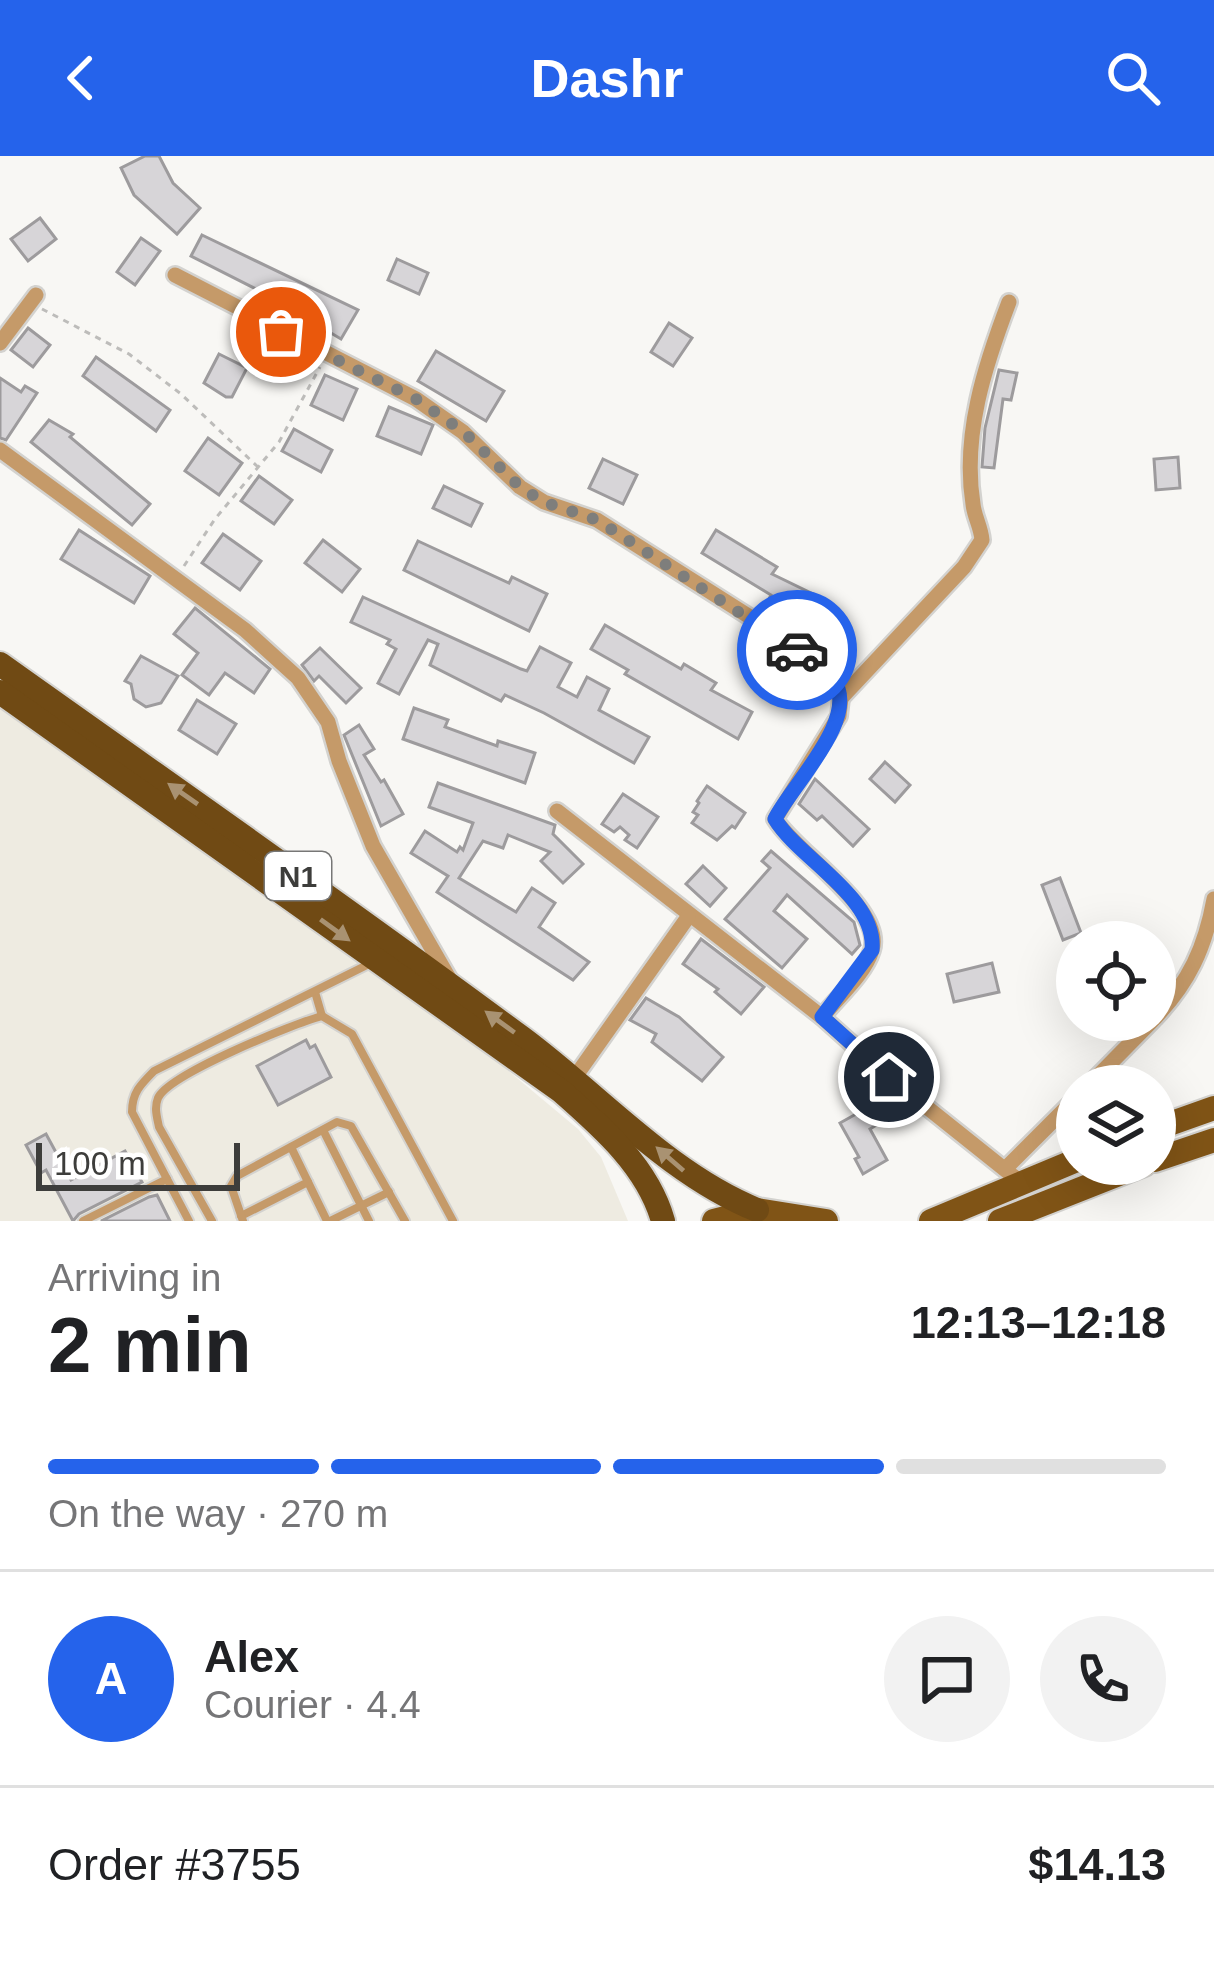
<!DOCTYPE html>
<html lang="en">
<head>
<meta charset="utf-8">
<style>
  body { margin:0; font-family:Arial,sans-serif; background:#f2f2f2; color:#202124; height:100vh; display:flex; flex-direction:column; font-size:45px; white-space:nowrap }
  * { box-sizing:border-box; margin:0 }
  p { font-size:39px; color:#757577 }
  .icon { flex:none; width:66px; height:66px; fill:none; stroke:currentColor; stroke-width:2; stroke-linecap:round; stroke-linejoin:round }
  .map { position:relative; height:1065px; overflow:hidden }
  .side { display:flex; flex-direction:column; background:#fff; flex:1 }
  .side>* { flex:none }
  .tools { position:absolute; left:1056px; top:765px; display:grid; gap:24px }
  .tools a { display:grid; place-items:center; width:120px; height:120px; border-radius:50%; background:#fff; box-shadow:0 12px 48px #0002; font-size:60px }
  .scale { position:absolute; left:36px; bottom:30px; width:204px; box-sizing:border-box; padding-left:12px; border:6px solid #3d3d3b; border-top:0; font-size:33px; line-height:42px; white-space:nowrap; color:#3d3d3b; -webkit-text-stroke:9px #fff; paint-order:stroke }
  .pin { position:absolute; display:grid; place-items:center; width:102px; height:102px; color:#fff; margin:-51px; border:6px solid #fff; border-radius:50%; box-shadow:0 3px 12px #0007 }
  .courier { position:absolute; display:grid; place-items:center; width:120px; height:120px; margin:-60px; border:9px solid #2563eb; border-radius:50%; background:#fff; color:#222; box-shadow:0 3px 15px #0007 }
  .overview em { font-style:normal; font-weight:800 }
  .overview div { display:flex; flex-direction:column-reverse }
  .overview { display:flex; align-items:center; justify-content:space-between; height:204px; padding:0 48px }
  h1 { font-size:78px; font-weight:800; line-height:90px }
  .bar { display:grid; grid-template-columns:repeat(4,1fr); gap:18px 12px; align-content:center; height:144px; padding:0 48px }
  .bar i { height:15px; border-radius:9px; background:#e0e0e0 }
  .bar .selected { background:#2563eb }
  .bar p { grid-column:span 4 }
  .line { display:flex; align-items:center; gap:30px; padding:0 48px; border-top:3px solid #e0e0e0 }
  .line div { flex:1 }
  .round { display:grid; place-items:center; flex:none; width:126px; height:126px; border-radius:63px; background:#f2f2f2 }
  header { display:flex; justify-content:space-between; align-items:center; height:156px; padding:0 48px; background:#2563eb; color:#fff; font-size:54px; font-weight:800 }
  .map>svg:first-child { display:block }
  .built { fill:#eeebe1 }
  .building { fill:#d7d5d8; stroke:#9d9b9d; stroke-width:3 }
  .lines { fill:none; stroke-linecap:round; stroke-linejoin:round }
  .service-casing { stroke:#d3d2cf; stroke-width:12 }
  .minor-casing { stroke:#d3d2cf; stroke-width:20 }
  .primary-casing { stroke:#d3d2cf; stroke-width:28 }
  .trunk-casing { stroke:#d3d2cf; stroke-width:28 }
  .path { stroke:#bdbcba; stroke-width:3; stroke-dasharray:6 6; stroke-linecap:butt }
  .service { stroke:#c59a69; stroke-width:8 }
  .minor { stroke:#c59a69; stroke-width:15 }
  .primary { stroke:#805416; stroke-width:24 }
  .trunk { stroke:#704a14; stroke-width:24 }
  .oneway { fill:#a99272 }
  .done { stroke:#7e7e7c; stroke-width:12; stroke-dasharray:0 21.6 }
  .route { stroke:#2563eb; stroke-width:15 }
  .labels { text-anchor:middle; dominant-baseline:central; stroke-width:9; stroke-linejoin:round; paint-order:stroke }
  .shield { fill:#fff; stroke:#777776; stroke-width:3 }
  .shield-label { font-size:30px; font-weight:bold; fill:#3d3d3b }
</style>
</head>
<body>
<header><svg class="icon" aria-label="back" viewBox="0 0 24 24"><path d="M15 5l-7 7 7 7"/></svg>Dashr<svg class="icon" aria-label="search" viewBox="0 0 24 24"><circle cx="10" cy="10" r="6"/><path d="M15 15l6 6"/></svg></header>
<div class="map">
<svg width="1214" height="1065" viewBox="0 0 1214 1065">
  <rect width="100%" height="100%" fill="#f8f7f4"/>
  <!-- built -->
  <polygon class="built" points="0,552 480,891 578,973 601,1001 628,1065 0,1065"/>
  <!-- building -->
  <g class="building">
    <polygon points="145,0 159,0 173,27 200,52 177,78 134,39 121,12"/>
    <polygon points="40,62 56,83 28,105 11,83"/>
    <polygon points="202,79 358,154 341,183 311,165 313,162 191,100"/>
    <polygon points="141,82 160,95 135,129 117,116"/>
    <polygon points="397,103 428,117 419,138 388,124"/>
    <polygon points="669,167 692,182 673,210 651,196"/>
    <polygon points="28,172 50,189 33,211 11,194"/>
    <polygon points="436,195 504,235 486,265 418,225"/>
    <polygon points="219,198 247,212 232,241 226,241 204,227"/>
    <polygon points="96,201 170,254 156,275 83,220"/>
    <polygon points="999,214 1017,217 1011,244 1003,243 994,312 982,311 985,272"/>
    <polygon points="325,219 357,233 343,264 311,249"/>
    <polygon points="0,222 21,236 25,230 37,237 6,284 0,282"/>
    <polygon points="389,251 433,269 421,298 377,280"/>
    <polygon points="49,264 73,278 70,281 150,348 132,369 31,286"/>
    <polygon points="294,273 332,294 321,316 282,295"/>
    <polygon points="208,282 242,307 219,339 185,315"/>
    <polygon points="1178,301 1180,332 1156,334 1154,303"/>
    <polygon points="603,303 637,319 623,348 589,332"/>
    <polygon points="259,320 292,344 274,368 241,345"/>
    <polygon points="444,330 482,348 471,370 433,352"/>
    <polygon points="79,374 150,420 134,447 61,403"/>
    <polygon points="716,374 777,411 772,418 813,438 800,465 766,449 771,439 702,397"/>
    <polygon points="223,378 261,405 240,434 202,407"/>
    <polygon points="323,384 360,413 342,436 305,407"/>
    <polygon points="418,385 509,427 512,421 547,438 529,475 404,414"/>
    <polygon points="363,441 521,513 527,515 540,491 571,507 558,531 577,541 587,521 609,533 599,554 649,581 634,607 544,557 505,539 501,545 430,509 438,488 428,484 399,538 378,527 396,493 387,488 390,484 351,466"/>
    <polygon points="195,452 270,513 254,537 225,517 209,539 182,519 198,497 174,478"/>
    <polygon points="605,469 681,513 684,508 716,527 711,534 752,556 738,583 625,518 628,514 591,493"/>
    <polygon points="320,492 361,532 346,547 319,520 314,525 302,509"/>
    <polygon points="141,500 178,520 161,547 146,551 134,543 131,528 125,525"/>
    <polygon points="197,544 236,568 217,598 179,574"/>
    <polygon points="414,552 448,564 445,571 497,590 498,585 535,597 525,627 403,583"/>
    <polygon points="359,569 374,593 364,599 381,626 384,624 403,658 381,670 344,579"/>
    <polygon points="885,606 910,629 895,646 870,623"/>
    <polygon points="815,623 869,673 853,690 822,660 817,664 799,648"/>
    <polygon points="438,627 555,669 553,678 583,708 563,727 541,705 550,696 508,679 503,692 483,685 459,722 516,756 532,732 555,747 539,771 589,806 573,824 437,736 448,720 411,697 425,675 457,696 460,691 463,694 473,667 429,651"/>
    <polygon points="707,630 745,657 735,672 732,670 717,684 692,667 698,659 693,656 699,647 697,645"/>
    <polygon points="623,638 658,661 637,692 625,684 629,679 620,671 614,676 602,668"/>
    <polygon points="771,695 854,766 860,789 852,798 787,739 774,755 807,783 782,812 725,763 770,712 762,705"/>
    <polygon points="703,710 726,732 710,750 686,728"/>
    <polygon points="1060,722 1081,777 1063,784 1042,729"/>
    <polygon points="701,783 764,831 741,858 715,836 718,833 683,808"/>
    <polygon points="992,807 999,836 954,846 947,818"/>
    <polygon points="646,842 679,861 723,901 702,925 652,886 656,878 630,864"/>
    <polygon points="306,884 310,892 315,889 331,921 278,949 257,910"/>
    <polygon points="874,948 883,965 870,973 887,1004 863,1018 855,1003 859,1001 840,967"/>
    <polygon points="46,978 71,1024 125,995 142,1026 79,1058 73,1065 46,1014 41,1017 26,989"/>
    <polygon points="157,1039 170,1065 101,1065 149,1041"/>
  </g>
  <g class="lines">
    <!-- service casing -->
    <g class="service-casing">
      <g id="service">
        <polyline points="315,836 322,860"/>
        <polyline points="323,974 369,1065"/>
        <polyline points="308,1026 327,1065"/>
        <polyline points="241,1060 308,1026 291,991"/>
        <polyline points="83,1065 167,1023"/>
        <path d="M 189,1065 L 132,956 C 132,937 140,929 154,915 L 371,807"/>
        <path d="M 212,1065 L 159,971 C 157,961 154,952 158,942 C 169,918 293,868 322,860 L 352,878 L 453,1065"/>
        <polyline points="243,1065 231,1030 237,1020 337,966 351,970 405,1065"/>
        <polyline points="330,1065 389,1036"/>
      </g>
    </g>
    <!-- minor casing -->
    <g class="minor-casing">
      <g id="minor">
        <path d="M 175,119 L 416,243 L 463,276 L 520,331 L 544,346 L 597,364 L 764,470 L 836,526 L 841,542 L 839,560 L 775,663 C 794,695 885,752 872,794 C 865,818 837,842 822,861"/>
        <polyline points="0,187 36,139"/>
        <polyline points="0,294 245,474 298,522 328,566 339,605 373,690 450,824"/>
        <path d="M 841,542 L 964,411 L 982,384 C 981,371 974,360 973,348 C 962,279 985,209 1009,146"/>
        <polyline points="557,655 822,861 889,921 1023,1028"/>
        <path d="M 1155,862 C 1189,826 1205,792 1214,743"/>
        <polyline points="575,921 688,761"/>
        <polyline points="1088,930 1153,864"/>
        <polyline points="1005,1013 1077,941"/>
      </g>
    </g>
    <!-- primary casing -->
    <g class="primary-casing">
      <g id="primary">
        <polyline points="1155,973 1214,952"/>
        <polyline points="1155,1004 1214,984"/>
        <polyline points="714,1065 757,1054 826,1065"/>
        <polyline points="931,1065 1077,1004"/>
        <polyline points="1000,1065 1144,1008"/>
      </g>
    </g>
    <!-- trunk casing -->
    <g class="trunk-casing">
      <g id="trunk">
        <path d="M 0,508 C 174,632 350,754 522,882 C 599,939 668,1018 757,1054"/>
        <path d="M 0,536 L 561,935 C 602,971 648,1011 663,1065"/>
      </g>
    </g>
    <!-- path -->
    <g class="path">
      <polyline points="42,153 129,198 181,238 259,312"/>
      <polyline points="184,410 215,363 279,286 320,211"/>
    </g>
    <!-- service -->
    <use href="#service" class="service"/>
    <!-- minor -->
    <use href="#minor" class="minor"/>
    <!-- primary -->
    <use href="#primary" class="primary"/>
    <!-- trunk -->
    <use href="#trunk" class="trunk"/>
  </g>
  <!-- one-way arrows -->
  <defs><path id="oneway-solid" d="M-6-.8H1V-3.2L6.5 0L1 3.2V.8H-6Z" transform="scale(3)"/></defs>
  <g class="oneway">
    <use href="#oneway-solid" transform="translate(183 638) rotate(-145)"/>
    <use href="#oneway-solid" transform="translate(335 774) rotate(36)"/>
    <use href="#oneway-solid" transform="translate(500 866) rotate(-144)"/>
    <use href="#oneway-solid" transform="translate(670 1003) rotate(-139)"/>
  </g>
  <g class="lines">
    <!-- done -->
    <polyline class="done" points="281,176 416,243 464,276 520,331 544,346 597,364 797,494"/>
    <!-- route -->
    <path class="route" d="M 797,494 C 809,502 824,511 833,524 C 862,560 791,630 775,663 C 799,703 877,741 872,794 L 822,861 L 889,921"/>
  </g>
  <g class="labels">
    <!-- shield labels -->
    <rect class="shield" x="265" y="696" width="66" height="48" rx="9"/>
    <g class="shield-label">
      <text x="298" y="720">N1</text>
    </g>
  </g>
</svg>
<div class="tools">
<a><svg class="icon" aria-label="locate" viewBox="0 0 24 24"><circle cx="12" cy="12" r="6"/><path d="M12 2v4M12 18v4M2 12h4M18 12h4"/></svg></a>
<a><svg class="icon" aria-label="layers" viewBox="0 0 24 24"><path d="M12 4l9 5-9 5-9-5zM3 14l9 5 9-5"/></svg></a>
</div>
<div class="scale">100 m</div>
<div class="pin" style="left:281px;top:176px;background:#ea580c"><svg class="icon" aria-label="bag" viewBox="0 0 24 24"><path d="M5 8h14l-1 12H6zM9 8a3 3 0 0 1 6 0"/></svg></div>
<div class="pin" style="left:889px;top:921px;background:#1f2937"><svg class="icon" aria-label="home" viewBox="0 0 24 24"><path d="M3 11l9-7 9 7M6 9v11h12V9"/></svg></div>
<div class="courier" style="left:797px;top:494px"><svg class="icon" aria-label="car" viewBox="0 0 24 24"><path d="M5 17H2v-5l4-1 3-4h7l3 4 3 1v5h-3M9 17h6M6 11h13"/><circle cx="7" cy="17" r="2"/><circle cx="17" cy="17" r="2"/></svg></div>
</div>
<section class="side">
<div class="overview"><div><h1>2 min</h1><p>Arriving in</p></div><em>12:13–12:18</em></div>
<div class="bar"><i class="selected"></i><i class="selected"></i><i class="selected"></i><i></i><p>On the way · 270 m</p></div>
<div class="line" style="height:216px"><b class="round" style="background:#2563eb;color:#fff">A</b><div><b>Alex</b><p>Courier · 4.4</p></div><a class="round"><svg class="icon" aria-label="chat" viewBox="0 0 24 24"><path d="M4 5h16v11H9l-5 4z"/></svg></a><a class="round"><svg class="icon" aria-label="phone" viewBox="0 0 24 24"><path d="M5 4h4l2 5-3 2q2 4 5 5l2-3 5 2v4C11 20 4 13 5 4z"/></svg></a></div>
<div class="line" style="height:156px"><div>Order #3755</div><b>$14.13</b></div>
</section>
</body>
</html>
